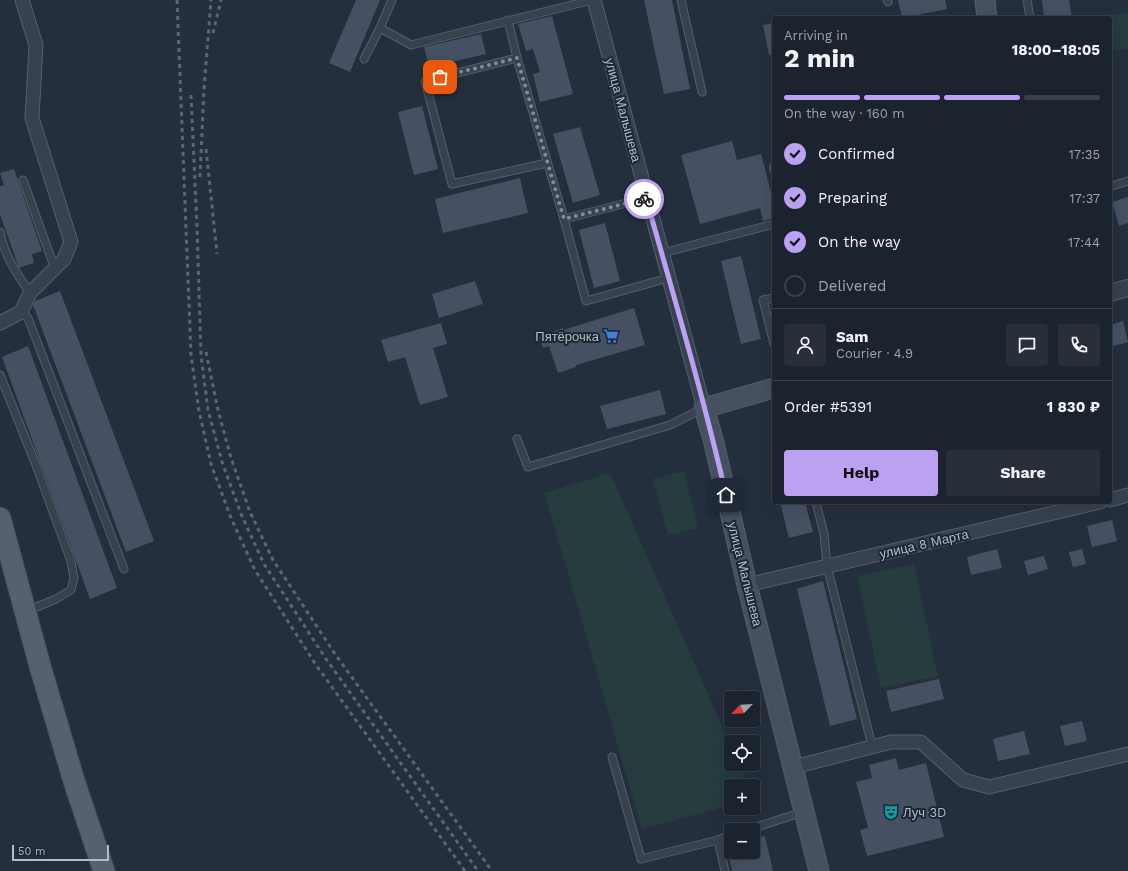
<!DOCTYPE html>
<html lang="en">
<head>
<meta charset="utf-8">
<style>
  body { margin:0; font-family:"Work Sans",sans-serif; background:#282f3a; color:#f1f3f6; height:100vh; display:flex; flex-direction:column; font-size:15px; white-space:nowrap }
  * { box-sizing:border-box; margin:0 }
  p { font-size:13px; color:#a0a4aa }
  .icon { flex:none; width:22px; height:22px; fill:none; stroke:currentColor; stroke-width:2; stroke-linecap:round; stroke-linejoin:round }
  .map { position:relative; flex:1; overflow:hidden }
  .panel { position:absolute; left:772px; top:16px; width:340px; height:488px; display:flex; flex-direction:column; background:#1b232e; border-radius:4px; box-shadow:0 4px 16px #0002,0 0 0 1px #39404a }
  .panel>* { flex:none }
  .needle { width:26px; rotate:245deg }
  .tools { position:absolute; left:724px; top:691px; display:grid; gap:8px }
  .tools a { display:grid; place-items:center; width:36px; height:36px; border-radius:4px; background:#1b232e; box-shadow:0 4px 16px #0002,0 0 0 1px #39404a; font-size:20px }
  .scale { position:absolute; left:12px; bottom:10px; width:97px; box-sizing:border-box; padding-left:4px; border:2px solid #b4bcc9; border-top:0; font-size:11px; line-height:14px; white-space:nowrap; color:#b4bcc9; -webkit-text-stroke:3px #1d2633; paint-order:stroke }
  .pin { position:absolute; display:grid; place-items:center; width:34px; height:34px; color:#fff; margin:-17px; border-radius:8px; box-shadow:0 2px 6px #0006 }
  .courier { position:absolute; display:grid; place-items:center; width:40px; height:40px; margin:-20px; border:3px solid #bca0f2; border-radius:50%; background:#fff; color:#222; box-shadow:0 1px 5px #0007 }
  .head em { font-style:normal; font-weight:700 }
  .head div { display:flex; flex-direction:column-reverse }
  .head { display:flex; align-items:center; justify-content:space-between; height:68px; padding:0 12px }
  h1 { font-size:26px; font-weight:700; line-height:30px }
  .bar { display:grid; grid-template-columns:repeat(4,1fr); gap:6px 4px; align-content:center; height:48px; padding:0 12px }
  .bar i { height:5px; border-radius:3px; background:#39404a }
  .bar .current { background:#bca0f2 }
  .bar p { grid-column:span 4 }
  .line { display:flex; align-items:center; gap:10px; padding:0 12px; border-top:1px solid #39404a }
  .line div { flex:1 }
  .round { display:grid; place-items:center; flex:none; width:42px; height:42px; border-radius:4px; background:#282f3a }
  ol { padding:0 12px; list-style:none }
  li { display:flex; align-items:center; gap:12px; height:44px }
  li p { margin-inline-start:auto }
  li .icon { padding:4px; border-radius:50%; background:#bca0f2; color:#111; stroke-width:4 }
  li:last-child { color:#a0a4aa }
  li i { width:22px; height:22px; border:2px solid #39404a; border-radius:50% }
  .action { display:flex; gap:8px; margin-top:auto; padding:8px 12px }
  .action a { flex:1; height:46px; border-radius:4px; background:#bca0f2; color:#111; font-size:16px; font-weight:700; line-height:46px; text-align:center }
  .action a+a { background:#282f3a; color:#f1f3f6 }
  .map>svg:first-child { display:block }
  .green { fill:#263c3f }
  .building { fill:#455162 }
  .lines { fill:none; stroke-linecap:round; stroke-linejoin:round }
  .service-casing { stroke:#565f6c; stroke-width:9 }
  .minor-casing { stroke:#565f6c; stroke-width:15 }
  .tertiary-casing { stroke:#565f6c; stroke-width:18 }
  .secondary-casing { stroke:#565f6c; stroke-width:21 }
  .primary-casing { stroke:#414a57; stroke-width:23 }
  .service { stroke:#38414e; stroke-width:7 }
  .minor { stroke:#38414e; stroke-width:13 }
  .tertiary { stroke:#38414e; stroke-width:16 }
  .secondary { stroke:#465061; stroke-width:19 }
  .primary { stroke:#56606e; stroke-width:21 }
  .rail { stroke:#5a6575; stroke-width:3; stroke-dasharray:4 4; stroke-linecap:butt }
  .done { stroke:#828b98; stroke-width:4; stroke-dasharray:0 7.2 }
  .route { stroke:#bca0f2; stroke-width:5 }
  .labels { text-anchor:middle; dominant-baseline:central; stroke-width:4; stroke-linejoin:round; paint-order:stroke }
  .street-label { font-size:13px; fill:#b4bcc9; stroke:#1d2633 }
  .poi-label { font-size:13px; fill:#b4bcc9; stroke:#1d2633; text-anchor:end }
</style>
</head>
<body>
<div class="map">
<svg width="1128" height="871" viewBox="0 0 1128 871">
  <rect width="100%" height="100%" fill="#242f3e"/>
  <!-- green -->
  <g class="green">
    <polygon points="1128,12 1128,49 1110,51 1110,18 1100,18 1100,17"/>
    <polygon points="684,471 698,528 668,535 653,479"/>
    <path d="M 610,473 L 731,746 L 731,764 L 739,764 L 749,786 L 731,786 L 731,805 L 642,829 C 609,717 578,604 544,493 Z"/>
    <polygon points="914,564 938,676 881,688 857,576"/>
  </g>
  <!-- building -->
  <g class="building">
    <polygon points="356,0 380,0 350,72 329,63"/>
    <polygon points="644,0 672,0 690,89 664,94"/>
    <polygon points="898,0 945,0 947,9 902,18"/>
    <polygon points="1042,0 1069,0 1072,18 1044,18"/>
    <polygon points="552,16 573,94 540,102 533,74 540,72 533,49 526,51 518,24"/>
    <polygon points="774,23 774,55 769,55 763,25"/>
    <polygon points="481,34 486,54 429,67 424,47"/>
    <polygon points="422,106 438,169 414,175 398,112"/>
    <polygon points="580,127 600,195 573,203 553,134"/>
    <polygon points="732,141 737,160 761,154 774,204 774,218 763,221 760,208 700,224 681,155"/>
    <polygon points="14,169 42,251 32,254 34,263 19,268 0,214 0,186 4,185 0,173"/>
    <polygon points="520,178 528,213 443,233 435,199"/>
    <polygon points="1128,197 1128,223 1119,226 1112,202"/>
    <polygon points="605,223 620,281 594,288 579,230"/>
    <polygon points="741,256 761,339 741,344 721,261"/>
    <polygon points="475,281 483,304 439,318 432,294"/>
    <polygon points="60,291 154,541 126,552 33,305 35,301"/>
    <polygon points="634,308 645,345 576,365 576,367 558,373 549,346 543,348 539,337 563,328 563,330"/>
    <polygon points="1123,321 1128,342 1110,347 1110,325"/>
    <polygon points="441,323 447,344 433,348 448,397 420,405 405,357 388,362 381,340"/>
    <polygon points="28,346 117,588 90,599 2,357"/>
    <polygon points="660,390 666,414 607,429 600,406"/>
    <polygon points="780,502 805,502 813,532 789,538"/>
    <polygon points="1112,520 1117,541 1092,547 1087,526"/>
    <polygon points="997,549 1002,568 971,575 967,557"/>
    <polygon points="1082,549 1086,564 1073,567 1069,552"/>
    <polygon points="1044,556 1048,569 1028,575 1024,561"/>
    <polygon points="823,581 857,719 830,726 797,589"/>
    <polygon points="939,679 944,699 891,712 886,691"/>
    <polygon points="1082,721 1087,741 1065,746 1060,726"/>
    <polygon points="1024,731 1030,754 998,761 993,739"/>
    <polygon points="896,758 899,770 926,763 944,837 867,856 860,830 868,828 856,782 872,778 869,765"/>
    <polygon points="765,836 773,871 732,871 728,852 753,852 753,839"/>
  </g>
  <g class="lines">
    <!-- service casing -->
    <g class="service-casing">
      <g id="service">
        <polyline points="681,0 702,92"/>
        <polyline points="887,0 888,2"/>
        <polyline points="1027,0 1030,18"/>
        <polyline points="508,20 517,58 564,219 646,198"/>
        <polyline points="380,28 411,45 592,0"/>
        <polyline points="517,58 425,81 452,184 547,163"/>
        <polyline points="364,59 380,28 392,0"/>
        <polyline points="774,166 774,170"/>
        <polyline points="23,180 55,269"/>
        <polyline points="1112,186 1128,181"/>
        <polyline points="564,219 586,301 668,278"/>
        <path d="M 0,232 C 4,255 17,274 30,293"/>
        <polyline points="662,253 774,224"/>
        <polyline points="774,298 763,300 774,344"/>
        <polyline points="21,312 28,318 124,569"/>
        <polyline points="0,375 36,465 71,561 74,578 71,590 56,599 27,611"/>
        <polyline points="517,439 528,467 670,425 704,408"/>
        <polyline points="816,502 824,534 827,566 872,746"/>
        <polyline points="612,757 641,859 718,840"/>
        <polyline points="747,830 803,812"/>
        <polyline points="725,871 718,840 731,835"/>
      </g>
    </g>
    <!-- minor casing -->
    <g class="minor-casing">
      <g id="minor">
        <polyline points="594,0 704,408"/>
        <polyline points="0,323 21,312 30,293 64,259 71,242 32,118 36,45 22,0"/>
        <polyline points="1110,500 1128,495"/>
        <polyline points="747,585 1100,502"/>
        <polyline points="794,767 891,742 921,742 963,780 989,787 1128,754"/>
      </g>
    </g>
    <!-- tertiary casing -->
    <g class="tertiary-casing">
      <polyline id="tertiary" points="1110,293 1128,288"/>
    </g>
    <!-- secondary casing -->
    <g class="secondary-casing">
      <g id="secondary">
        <polyline points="985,0 987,18"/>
        <polyline points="774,388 704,408 713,439 747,585 819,871"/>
      </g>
    </g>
    <!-- primary casing -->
    <g class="primary-casing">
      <polyline id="primary" points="0,518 40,666 74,781 104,871"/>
    </g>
    <!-- service -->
    <use href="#service" class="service"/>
    <!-- minor -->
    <use href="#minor" class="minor"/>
    <!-- tertiary -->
    <use href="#tertiary" class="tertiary"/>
    <!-- secondary -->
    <use href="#secondary" class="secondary"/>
    <!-- primary -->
    <use href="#primary" class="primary"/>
    <!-- rail -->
    <g class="rail">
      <polyline points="177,0 191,355 199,411 211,464 231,518 255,570 316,665 465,871"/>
      <polyline points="213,33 221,0"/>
      <polyline points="191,95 197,227 201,355 208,410 222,462 241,514 264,564 326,659 478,871"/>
      <polyline points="206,149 217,254"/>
      <polyline points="200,177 204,89 211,0"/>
      <polyline points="206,352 218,410 231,458 250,512 273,560 335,654 492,871"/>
    </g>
  </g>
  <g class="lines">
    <!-- done -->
    <polyline class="done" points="440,77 517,58 564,219 644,199"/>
    <!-- route -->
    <path class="route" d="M 644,199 L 646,198 C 674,297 703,395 726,495"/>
  </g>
  <!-- icons -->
  <defs>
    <g id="supermarket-bare" transform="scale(1.2)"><path d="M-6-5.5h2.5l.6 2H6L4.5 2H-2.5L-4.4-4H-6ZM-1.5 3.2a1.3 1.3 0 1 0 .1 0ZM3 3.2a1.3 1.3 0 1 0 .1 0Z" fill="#3f7fe0" stroke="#1d2633" stroke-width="2.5" paint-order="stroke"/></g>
    <g id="theatre-bare" transform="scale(1.2)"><path d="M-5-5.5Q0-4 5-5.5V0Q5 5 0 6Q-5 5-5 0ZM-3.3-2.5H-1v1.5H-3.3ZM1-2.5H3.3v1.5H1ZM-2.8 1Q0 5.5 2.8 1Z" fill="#0f9aa8" stroke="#1d2633" stroke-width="2.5" paint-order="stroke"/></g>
  </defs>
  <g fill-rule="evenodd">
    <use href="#supermarket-bare" x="611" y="336"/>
    <use href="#theatre-bare" x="891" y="812"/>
  </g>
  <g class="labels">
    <!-- street labels -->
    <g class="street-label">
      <text transform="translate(623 110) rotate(75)">улица Малышева</text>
      <text transform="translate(924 544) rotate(-13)">улица 8 Марта</text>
      <text transform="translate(745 574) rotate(76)">улица Малышева</text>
    </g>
    <!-- poi labels -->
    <g class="poi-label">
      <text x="599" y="336">Пятёрочка</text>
      <text x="903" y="812" text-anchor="start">Луч 3D</text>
    </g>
  </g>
</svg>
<div class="tools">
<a><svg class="needle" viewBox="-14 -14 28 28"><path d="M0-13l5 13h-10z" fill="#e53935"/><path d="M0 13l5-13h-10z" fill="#a0a4aa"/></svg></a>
<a><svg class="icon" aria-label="locate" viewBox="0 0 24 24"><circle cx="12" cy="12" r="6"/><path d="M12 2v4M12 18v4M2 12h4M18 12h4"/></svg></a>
<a>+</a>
<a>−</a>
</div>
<div class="scale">50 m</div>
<div class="pin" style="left:440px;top:77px;background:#ea580c"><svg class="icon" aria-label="bag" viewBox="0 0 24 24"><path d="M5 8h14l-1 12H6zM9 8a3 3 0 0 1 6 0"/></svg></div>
<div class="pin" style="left:726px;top:495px;background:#1f2937"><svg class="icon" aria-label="home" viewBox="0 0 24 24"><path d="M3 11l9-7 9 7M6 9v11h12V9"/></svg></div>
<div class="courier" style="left:644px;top:199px"><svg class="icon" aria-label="bike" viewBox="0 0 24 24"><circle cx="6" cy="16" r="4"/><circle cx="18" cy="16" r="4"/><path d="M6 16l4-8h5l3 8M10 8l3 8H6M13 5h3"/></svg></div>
<section class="panel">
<div class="head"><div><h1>2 min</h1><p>Arriving in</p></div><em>18:00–18:05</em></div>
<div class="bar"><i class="current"></i><i class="current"></i><i class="current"></i><i></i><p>On the way · 160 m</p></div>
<ol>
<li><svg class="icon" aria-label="check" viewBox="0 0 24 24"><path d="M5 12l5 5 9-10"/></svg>Confirmed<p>17:35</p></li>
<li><svg class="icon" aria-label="check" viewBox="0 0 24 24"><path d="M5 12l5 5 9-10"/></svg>Preparing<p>17:37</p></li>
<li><svg class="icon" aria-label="check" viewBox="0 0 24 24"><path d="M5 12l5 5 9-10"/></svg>On the way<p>17:44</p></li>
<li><i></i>Delivered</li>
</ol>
<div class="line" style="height:72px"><a class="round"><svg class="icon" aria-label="person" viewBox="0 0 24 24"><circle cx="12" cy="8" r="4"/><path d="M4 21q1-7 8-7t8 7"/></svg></a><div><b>Sam</b><p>Courier · 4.9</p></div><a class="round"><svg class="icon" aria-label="chat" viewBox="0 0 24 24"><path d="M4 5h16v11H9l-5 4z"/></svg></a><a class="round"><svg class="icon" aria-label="phone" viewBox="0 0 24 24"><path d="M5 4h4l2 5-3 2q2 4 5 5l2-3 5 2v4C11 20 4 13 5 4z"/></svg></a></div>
<div class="line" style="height:52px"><div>Order #5391</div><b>1 830 ₽</b></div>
<div class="action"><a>Help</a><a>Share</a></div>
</section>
</div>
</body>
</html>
